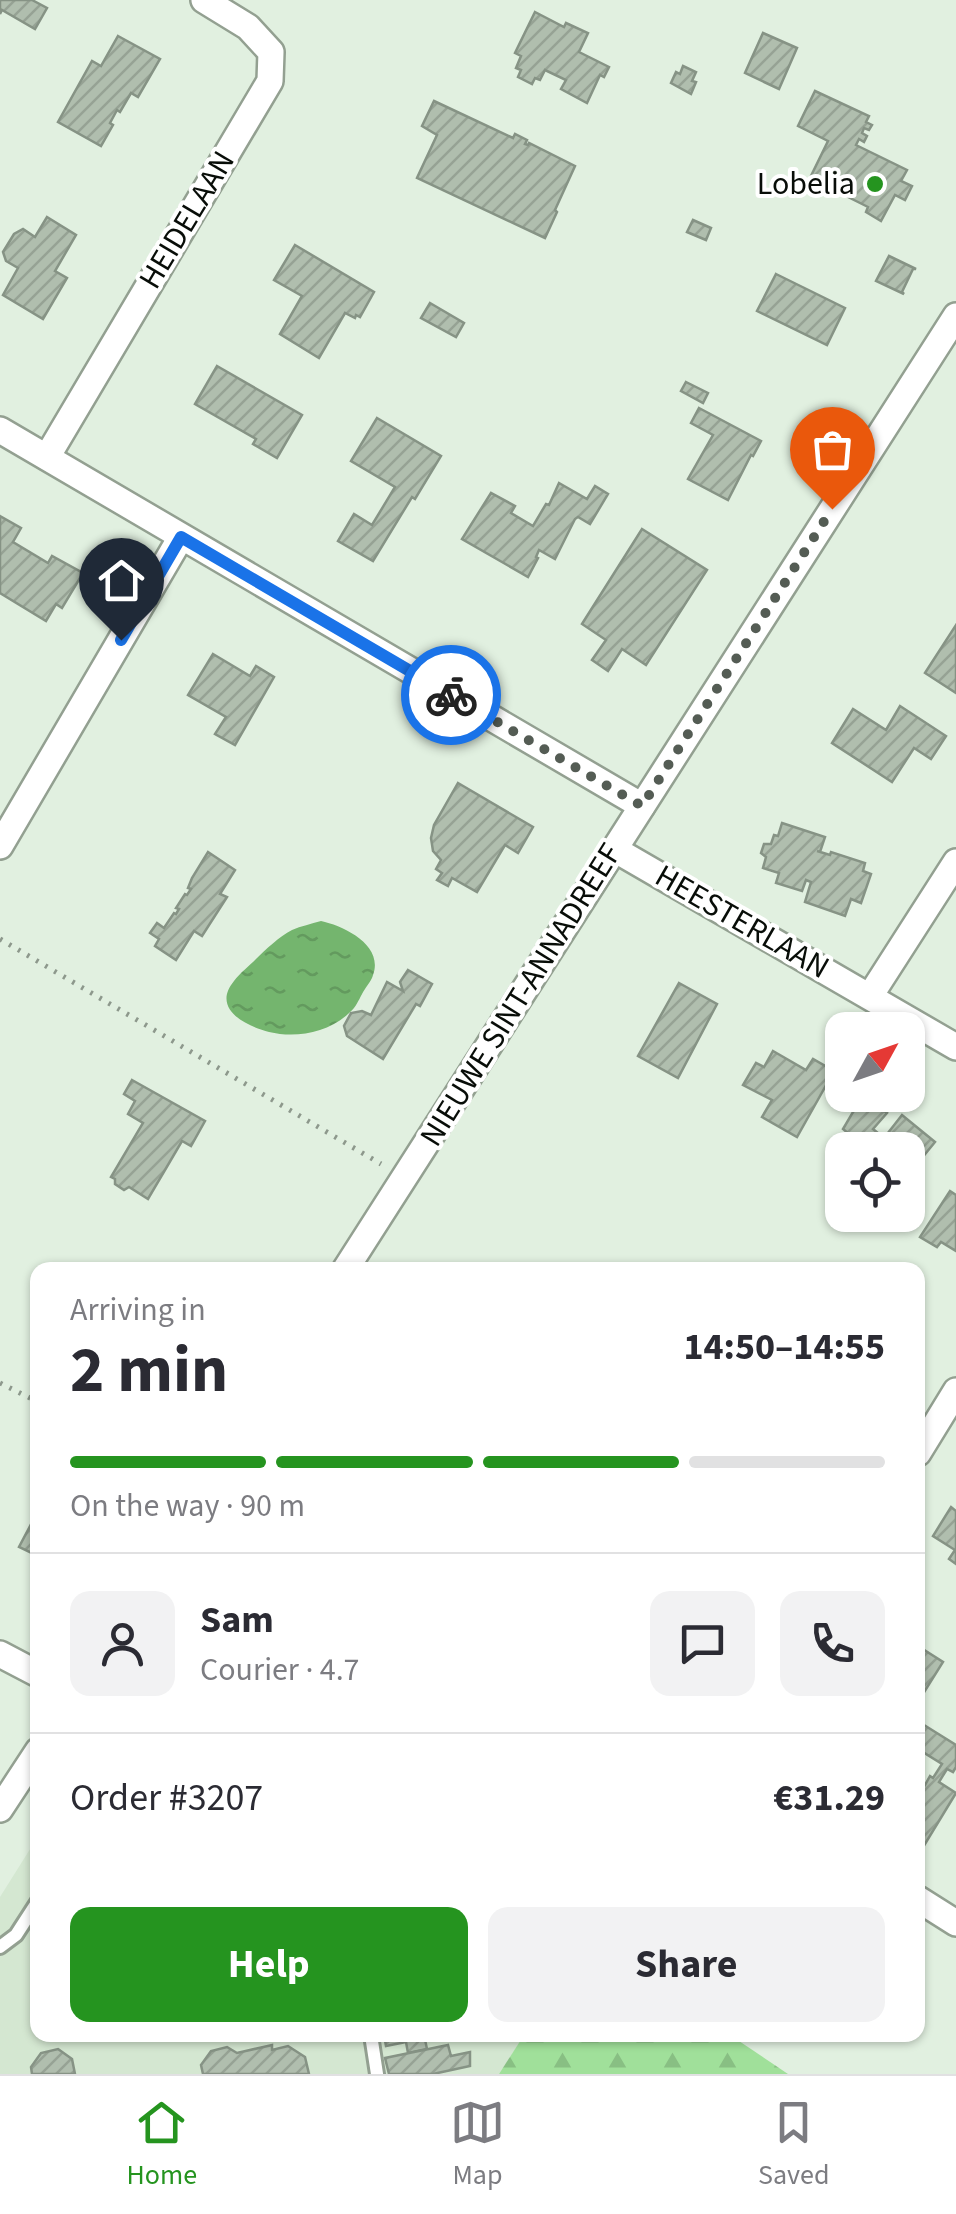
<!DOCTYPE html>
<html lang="en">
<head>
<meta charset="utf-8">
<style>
  body { margin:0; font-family:"Source Sans 3",sans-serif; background:#f2f2f3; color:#2b2b33; height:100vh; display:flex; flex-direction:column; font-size:38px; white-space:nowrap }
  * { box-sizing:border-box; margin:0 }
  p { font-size:32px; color:#7c7c81 }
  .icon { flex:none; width:55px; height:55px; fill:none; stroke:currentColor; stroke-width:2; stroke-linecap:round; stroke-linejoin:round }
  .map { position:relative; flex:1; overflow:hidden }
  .drawer { position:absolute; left:30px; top:1262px; width:895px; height:780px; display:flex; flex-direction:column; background:#fff; border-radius:20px; box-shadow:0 2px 8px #0004 }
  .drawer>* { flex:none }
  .needle { width:65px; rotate:50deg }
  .buttons { position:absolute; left:825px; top:1012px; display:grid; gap:20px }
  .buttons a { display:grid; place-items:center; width:100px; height:100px; border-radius:20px; background:#fff; box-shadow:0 2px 8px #0004; font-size:50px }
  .pin { position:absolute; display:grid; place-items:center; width:85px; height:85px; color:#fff; margin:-102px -42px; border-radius:50% 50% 50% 0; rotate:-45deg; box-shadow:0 0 10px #0007 }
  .pin .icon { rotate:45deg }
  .courier { position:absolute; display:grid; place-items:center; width:100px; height:100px; margin:-50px; border:8px solid #1a73e8; border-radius:50%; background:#fff; color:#222; box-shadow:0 2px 12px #0007 }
  .head em { font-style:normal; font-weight:700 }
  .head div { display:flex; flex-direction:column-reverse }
  .head { display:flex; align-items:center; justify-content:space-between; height:170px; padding:0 40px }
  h1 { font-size:65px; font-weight:700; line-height:75px }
  .bar { display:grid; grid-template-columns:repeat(4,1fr); gap:15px 10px; align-content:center; height:120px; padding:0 40px }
  .bar i { height:12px; border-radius:8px; background:#e1e1e2 }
  .bar .active { background:#25941f }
  .bar p { grid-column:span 4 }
  .line { display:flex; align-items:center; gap:25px; padding:0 40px; border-top:2px solid #e1e1e2 }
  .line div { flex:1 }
  .round { display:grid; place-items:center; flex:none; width:105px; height:105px; border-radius:20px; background:#f2f2f3 }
  .cta { display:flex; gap:20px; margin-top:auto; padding:20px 40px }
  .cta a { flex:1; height:115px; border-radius:20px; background:#25941f; color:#fff; font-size:40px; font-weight:700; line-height:115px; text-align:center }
  .cta a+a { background:#f2f2f3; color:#2b2b33 }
  .dock { display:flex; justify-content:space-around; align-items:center; height:140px; border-top:2px solid #e1e1e2; background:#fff; font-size:28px; color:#7c7c81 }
  .dock a { display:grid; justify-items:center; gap:5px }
  .dock .active { color:#25941f }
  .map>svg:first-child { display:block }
  .built { fill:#d4e7d1 }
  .forest { fill:url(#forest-firs) }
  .water { fill:url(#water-ripples) }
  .building { fill:url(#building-hatch); stroke:#869385; stroke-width:2.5 }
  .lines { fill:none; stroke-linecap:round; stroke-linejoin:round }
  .lane-casing { stroke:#93a091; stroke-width:18 }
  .street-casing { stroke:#93a091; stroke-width:30 }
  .path { stroke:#8d988c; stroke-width:5; stroke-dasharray:2.5 8; stroke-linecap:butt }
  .lane { stroke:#fff; stroke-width:12 }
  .street { stroke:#fff; stroke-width:25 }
  .done { stroke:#545c54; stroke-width:10; stroke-dasharray:0 18 }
  .route { stroke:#1a73e8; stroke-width:12 }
  .poi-dot { fill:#25941f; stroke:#fff; stroke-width:4 }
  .labels { text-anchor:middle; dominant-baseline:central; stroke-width:8; stroke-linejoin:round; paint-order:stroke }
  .poi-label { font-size:32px; fill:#080d08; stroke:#fff; text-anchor:end }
  .street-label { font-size:32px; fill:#080d08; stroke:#fff }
</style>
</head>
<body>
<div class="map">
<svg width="956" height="2074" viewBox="0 0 956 2074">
  <defs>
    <pattern id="forest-firs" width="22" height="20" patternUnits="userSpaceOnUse" patternTransform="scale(2.5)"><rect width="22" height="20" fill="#a0e09a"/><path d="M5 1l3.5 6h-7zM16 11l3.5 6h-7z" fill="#88bf83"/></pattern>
    <pattern id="water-ripples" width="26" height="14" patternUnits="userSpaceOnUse" patternTransform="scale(2.5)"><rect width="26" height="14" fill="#74b56e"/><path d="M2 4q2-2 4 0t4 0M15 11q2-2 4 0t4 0" fill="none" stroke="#639a5e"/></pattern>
    <pattern id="building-hatch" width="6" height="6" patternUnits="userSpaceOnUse" patternTransform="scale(2.5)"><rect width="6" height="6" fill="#b0beae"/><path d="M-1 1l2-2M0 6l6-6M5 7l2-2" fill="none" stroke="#96a294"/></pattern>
  </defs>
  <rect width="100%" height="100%" fill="#e1f0e0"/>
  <!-- built -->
  <polygon class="built" points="37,1838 38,2035 520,2035 523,2037 499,2074 0,2074 0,1897"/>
  <!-- forest -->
  <polygon class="forest" points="524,2035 730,2035 788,2074 499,2074"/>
  <!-- water -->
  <path class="water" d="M 321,921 C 344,926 384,945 373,975 C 372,980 368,984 365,989 C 361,995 358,1003 354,1008 C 333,1032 298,1039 269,1032 C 246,1026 211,1009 234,981 C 240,973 249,966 256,959 C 266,949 279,937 292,930 C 301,926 311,924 321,921 Z"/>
  <!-- building -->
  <g class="building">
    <polygon points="0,0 32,0 47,8 35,29 2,10 0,14"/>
    <polygon points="535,12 564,27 566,23 588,33 579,52 609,67 604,77 600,75 587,103 561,89 566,80 545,70 540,80 535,78 532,84 518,77 521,70 516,68 521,56 515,53"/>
    <polygon points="763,33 797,48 779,89 745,73"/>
    <polygon points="118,36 160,59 138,97 131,93 120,112 117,110 110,123 113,125 101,146 58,122 92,61 101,66"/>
    <polygon points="683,66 696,72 692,81 696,82 691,94 671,83 676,72 680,74"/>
    <polygon points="815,91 869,116 866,122 872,125 869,130 864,128 862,133 867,136 864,142 859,139 856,145 907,170 901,181 912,186 905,200 895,195 881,221 866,212 868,207 810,178 828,141 798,126"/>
    <polygon points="434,101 513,138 515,134 527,140 525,144 528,145 529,143 575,166 555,210 557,212 545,238 417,178 437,135 422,126"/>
    <polygon points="47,217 76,235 55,271 67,278 43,319 3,295 18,268 6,261 3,252 14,234 23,229 35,237"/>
    <polygon points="693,220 711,228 706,240 687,232"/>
    <polygon points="295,245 374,292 360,317 356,315 355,318 345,313 319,358 280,334 302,296 274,280"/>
    <polygon points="889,256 916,269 913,269 902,292 904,294 876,281"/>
    <polygon points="776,274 845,308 827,345 757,311"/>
    <polygon points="430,303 464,323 456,337 421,318"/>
    <polygon points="217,366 302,415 277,458 253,444 256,439 195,404"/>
    <polygon points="686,382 708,393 703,403 681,391"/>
    <polygon points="699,408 761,441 753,456 751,455 728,500 688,479 713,435 691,423"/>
    <polygon points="377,418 441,456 415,499 412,497 373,561 338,541 354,514 372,525 395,487 351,461"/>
    <polygon points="559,483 587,499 595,486 608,494 590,524 578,517 575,519 555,559 539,550 536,557 538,558 528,577 462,539 491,493 515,506 511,513 533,526 546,504 549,505"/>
    <polygon points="0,516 21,528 13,542 48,563 52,556 83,573 62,608 56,604 46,621 0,593"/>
    <polygon points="642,529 707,570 646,665 622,649 608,671 592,660 606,640 582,624"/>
    <polygon points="956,625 956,693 925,673"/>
    <polygon points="213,654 250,676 256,666 274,677 235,745 215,734 226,717 188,695"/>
    <polygon points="900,706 946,736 931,759 914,748 892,782 832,743 853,709 886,730"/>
    <polygon points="458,783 533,827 518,853 505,845 477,892 452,878 448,886 437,880 442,873 436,869 441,860 433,851 431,838 434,825"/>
    <polygon points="782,823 825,837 820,852 817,851 830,855 831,852 865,863 863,871 871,874 861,903 851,899 845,916 805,902 811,882 806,880 802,891 776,883 779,873 763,868 766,857 761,853 764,844 771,844 774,835 778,836"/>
    <polygon points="208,852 235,870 220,894 227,897 202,936 194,931 176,960 155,946 159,939 150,933 157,923 164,928 174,913 176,914 179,909 176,908 185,894 187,895 191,889 188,888 192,878"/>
    <polygon points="408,970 432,984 420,1006 416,1004 383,1059 347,1036 344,1026 351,1013 362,1011 371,1015 387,982 403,991 400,982"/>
    <polygon points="679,983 717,1004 678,1078 638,1056"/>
    <polygon points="773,1051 806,1070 813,1059 834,1071 797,1137 762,1117 772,1100 743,1085 756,1063 764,1067"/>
    <polygon points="132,1080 205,1121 191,1146 182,1141 148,1199 129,1187 124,1190 115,1184 115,1179 111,1177 143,1123 128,1114 135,1101 124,1094"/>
    <polygon points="863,1095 887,1113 873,1129 884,1138 902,1115 935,1142 908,1175 908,1150 868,1150 843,1129"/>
    <polygon points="950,1191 956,1195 956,1251 941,1242 937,1247 920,1237"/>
    <polygon points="951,1507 956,1511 956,1564 949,1559 955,1550 933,1536"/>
    <polygon points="38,1511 38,1556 19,1547"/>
    <polygon points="918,1646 943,1662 918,1702"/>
    <polygon points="924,1725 956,1745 956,1767 953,1772 947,1769 939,1782 956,1793 922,1849 918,1846 918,1780 925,1785 930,1776 933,1778 942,1764 918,1749 918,1736"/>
    <polygon points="384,2035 424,2035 427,2049 408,2053 406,2042 386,2046"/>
    <polygon points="272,2045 272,2050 288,2046 305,2057 309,2074 203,2074 201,2065 211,2051 227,2047 237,2053"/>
    <polygon points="448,2045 451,2056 470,2052 470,2066 433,2074 389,2074 385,2058"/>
    <polygon points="58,2049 72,2059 75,2074 32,2074 31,2067 41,2053"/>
  </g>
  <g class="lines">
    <!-- lane casing -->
    <g class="lane-casing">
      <g id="lane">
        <polyline points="0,1947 16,1935 38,1901"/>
        <polyline points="371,2035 377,2074"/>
      </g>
    </g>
    <!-- street casing -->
    <g class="street-casing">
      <g id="street">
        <polyline points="0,430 642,806"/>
        <polyline points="47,457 270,81 271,52 248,27 204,0"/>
        <polyline points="0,846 181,537"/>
        <polyline points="614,849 956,1047"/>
        <polyline points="870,996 956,862"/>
        <polyline points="345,1270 956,316"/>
        <polyline points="918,1453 956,1391"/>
        <polyline points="0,1654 38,1674"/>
        <polyline points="0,1809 38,1751"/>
        <polyline points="918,1899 956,1923"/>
      </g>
    </g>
    <!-- path -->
    <g class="path">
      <polyline points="0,939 381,1164"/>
      <polyline points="0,1383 38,1402"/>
    </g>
    <!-- lane -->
    <use href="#lane" class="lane"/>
    <!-- street -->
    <use href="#street" class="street"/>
  </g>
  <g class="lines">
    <!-- done -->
    <polyline class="done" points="451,695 642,806 832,509"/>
    <!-- route -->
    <polyline class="route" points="121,640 181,537 451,695"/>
  </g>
  <!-- markers -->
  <circle class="poi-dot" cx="875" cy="184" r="10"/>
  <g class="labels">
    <!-- poi labels -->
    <g class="poi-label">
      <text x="855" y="184">Lobelia</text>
    </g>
    <!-- street labels -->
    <g class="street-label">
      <text transform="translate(187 220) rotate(-59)">HEIDELAAN</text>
      <text transform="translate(742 922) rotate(30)">HEESTERLAAN</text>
      <text transform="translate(521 995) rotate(-58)">NIEUWE SINT-ANNADREEF</text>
    </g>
  </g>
</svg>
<div class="buttons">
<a><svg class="needle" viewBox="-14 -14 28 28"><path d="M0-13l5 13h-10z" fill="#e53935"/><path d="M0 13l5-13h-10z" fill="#7c7c81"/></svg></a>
<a><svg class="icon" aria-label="locate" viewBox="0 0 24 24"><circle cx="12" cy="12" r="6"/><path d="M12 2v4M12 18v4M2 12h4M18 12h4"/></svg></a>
</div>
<div class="pin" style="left:832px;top:509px;background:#ea580c"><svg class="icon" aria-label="bag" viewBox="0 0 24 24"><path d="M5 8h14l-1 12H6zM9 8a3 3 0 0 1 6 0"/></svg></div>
<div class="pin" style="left:121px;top:640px;background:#1f2937"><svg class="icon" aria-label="home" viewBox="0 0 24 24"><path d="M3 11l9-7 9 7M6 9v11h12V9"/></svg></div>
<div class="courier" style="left:451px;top:695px"><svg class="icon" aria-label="bike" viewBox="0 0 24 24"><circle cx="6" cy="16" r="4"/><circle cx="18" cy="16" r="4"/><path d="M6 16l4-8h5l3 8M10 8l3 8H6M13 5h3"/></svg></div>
<section class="drawer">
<div class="head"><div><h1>2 min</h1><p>Arriving in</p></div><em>14:50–14:55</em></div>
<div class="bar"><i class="active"></i><i class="active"></i><i class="active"></i><i></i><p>On the way · 90 m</p></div>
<div class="line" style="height:180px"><a class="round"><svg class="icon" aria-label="person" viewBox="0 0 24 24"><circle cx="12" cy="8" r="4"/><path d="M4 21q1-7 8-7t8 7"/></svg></a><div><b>Sam</b><p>Courier · 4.7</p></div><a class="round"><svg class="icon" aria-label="chat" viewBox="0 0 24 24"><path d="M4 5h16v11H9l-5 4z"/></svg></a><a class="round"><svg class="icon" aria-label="phone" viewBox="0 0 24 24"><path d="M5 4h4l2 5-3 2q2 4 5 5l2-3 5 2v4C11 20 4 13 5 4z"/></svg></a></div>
<div class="line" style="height:130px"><div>Order #3207</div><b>€31.29</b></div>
<div class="cta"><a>Help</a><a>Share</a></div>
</section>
</div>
<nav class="dock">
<a class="active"><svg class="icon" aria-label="home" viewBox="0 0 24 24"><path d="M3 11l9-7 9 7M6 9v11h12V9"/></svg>Home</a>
<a><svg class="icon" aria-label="map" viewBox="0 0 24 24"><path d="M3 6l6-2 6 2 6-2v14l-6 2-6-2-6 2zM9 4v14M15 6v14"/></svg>Map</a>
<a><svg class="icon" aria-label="saved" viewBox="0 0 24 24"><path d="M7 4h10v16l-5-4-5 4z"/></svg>Saved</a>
</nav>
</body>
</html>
